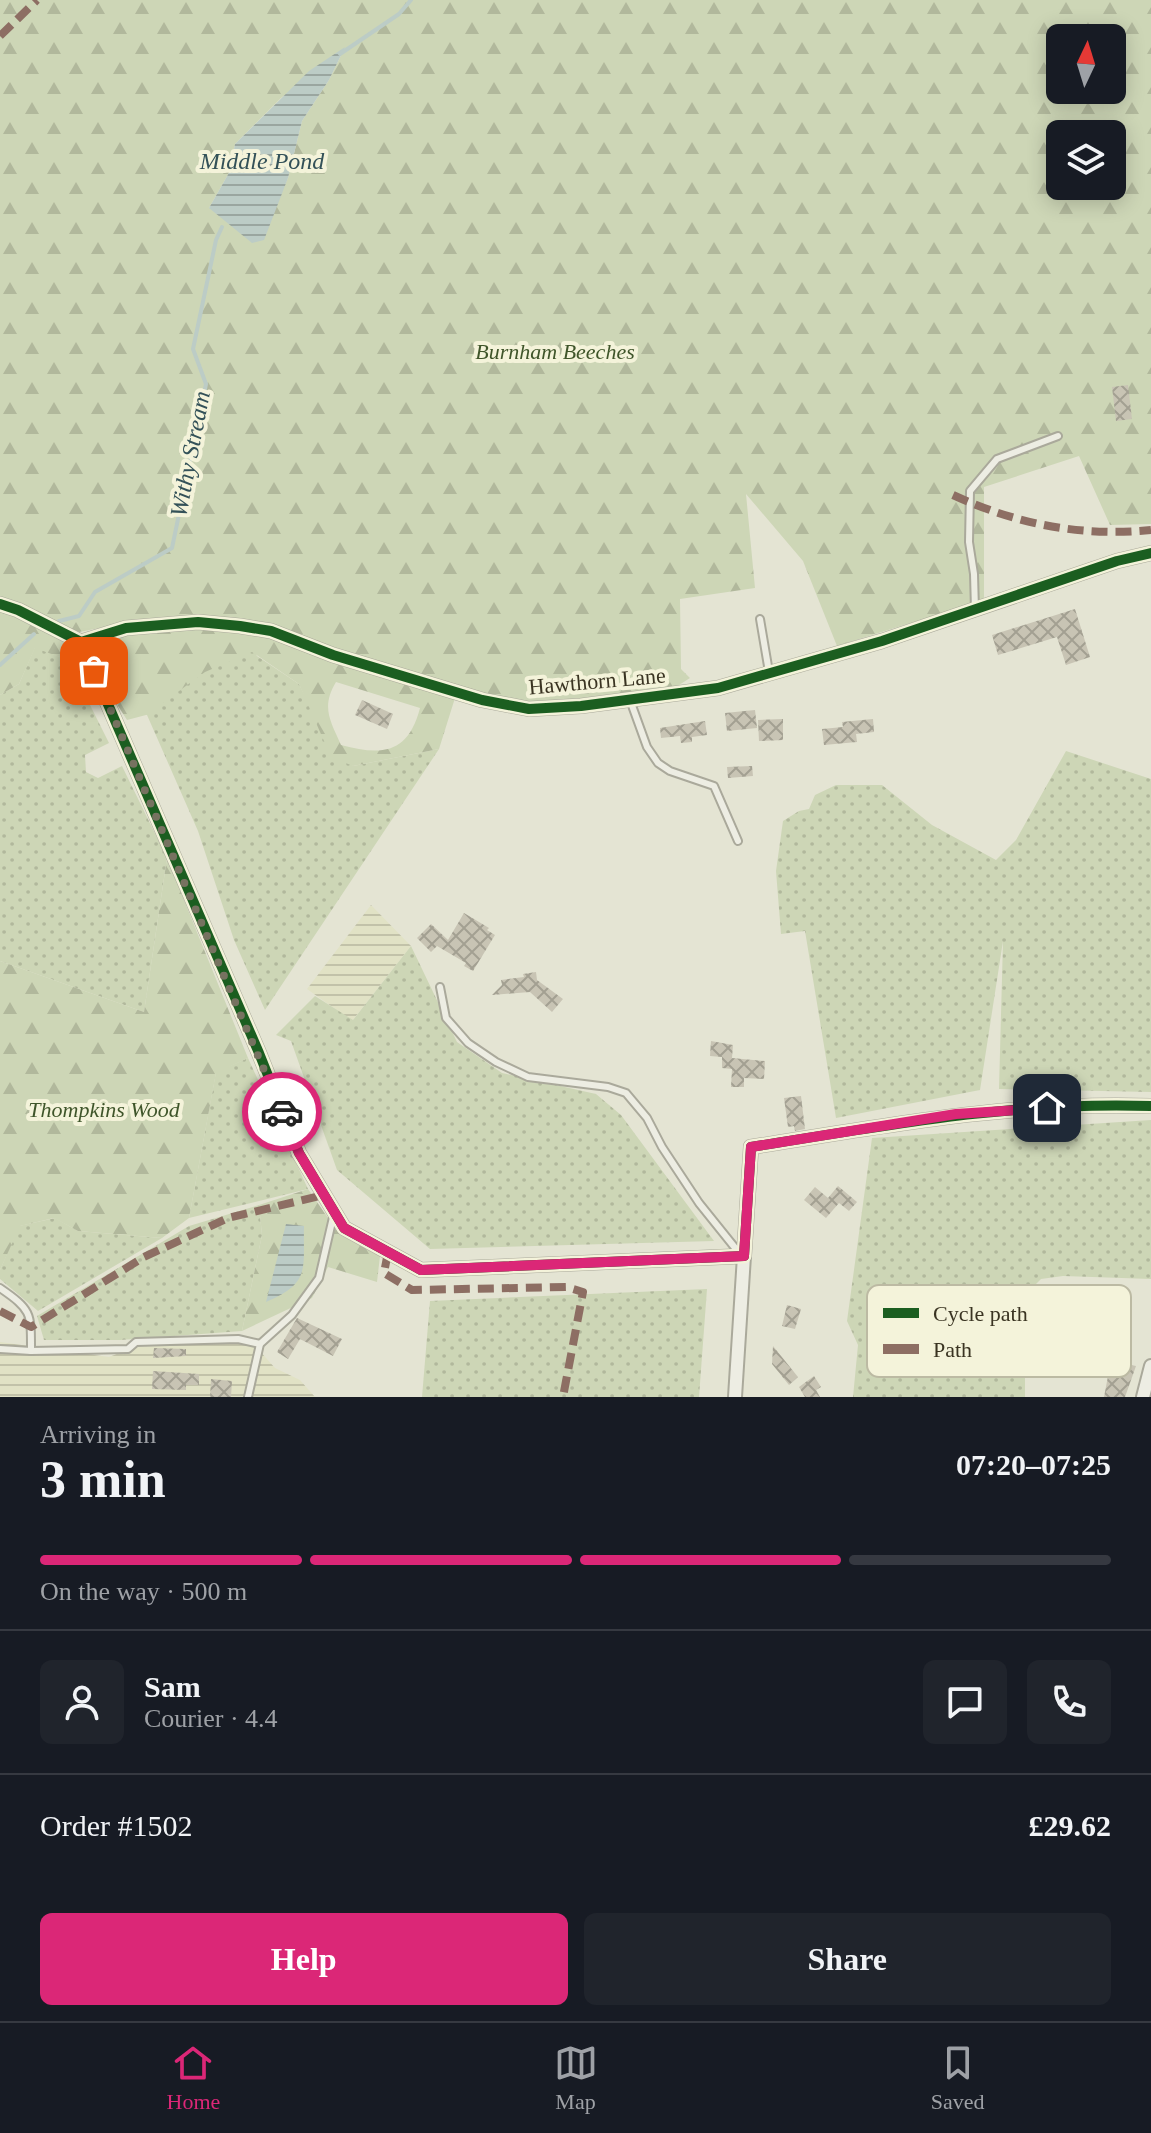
<!DOCTYPE html>
<html lang="en">
<head>
<meta charset="utf-8">
<style>
  body { margin:0; font-family:Georgia,serif; background:#20242c; color:#f1f3f6; height:100vh; display:flex; flex-direction:column; font-size:30px; white-space:nowrap }
  * { box-sizing:border-box; margin:0 }
  p { font-size:26px; color:#9ea1a6 }
  .icon { flex:none; width:44px; height:44px; fill:none; stroke:currentColor; stroke-width:2; stroke-linecap:round; stroke-linejoin:round }
  .map { position:relative; height:1397px; overflow:hidden }
  .sheet { display:flex; flex-direction:column; background:#171b24; flex:1 }
  .sheet>* { flex:none }
  .needle { width:52px; rotate:4deg }
  .fabs { position:absolute; left:1046px; top:24px; display:grid; gap:16px }
  .fabs a { display:grid; place-items:center; width:80px; height:80px; border-radius:12px; background:#171b24; box-shadow:0 4px 20px #0003; font-size:40px }
  .pin { position:absolute; display:grid; place-items:center; width:68px; height:68px; color:#fff; margin:-34px; border-radius:16px; box-shadow:0 4px 12px #0006 }
  .courier { position:absolute; display:grid; place-items:center; width:80px; height:80px; margin:-40px; border:6px solid #db2777; border-radius:50%; background:#fff; color:#222; box-shadow:0 2px 10px #0007 }
  .head em { font-style:normal; font-weight:700 }
  .head div { display:flex; flex-direction:column-reverse }
  .head { display:flex; align-items:center; justify-content:space-between; height:136px; padding:0 40px }
  h1 { font-size:52px; font-weight:700; line-height:60px }
  .bar { display:grid; grid-template-columns:repeat(4,1fr); gap:12px 8px; align-content:center; height:96px; padding:0 40px }
  .bar i { height:10px; border-radius:6px; background:#363941 }
  .bar .current { background:#db2777 }
  .bar p { grid-column:span 4 }
  .line { display:flex; align-items:center; gap:20px; padding:0 40px; border-top:2px solid #363941 }
  .line div { flex:1 }
  .round { display:grid; place-items:center; flex:none; width:84px; height:84px; border-radius:12px; background:#20242c }
  .primary-button { display:flex; gap:16px; margin-top:auto; padding:16px 40px }
  .primary-button a { flex:1; height:92px; border-radius:12px; background:#db2777; color:#fff; font-size:32px; font-weight:700; line-height:92px; text-align:center }
  .primary-button a+a { background:#20242c; color:#f1f3f6 }
  .dock { display:flex; justify-content:space-around; align-items:center; height:112px; border-top:2px solid #363941; background:#171b24; font-size:22px; color:#9ea1a6 }
  .dock a { display:grid; justify-items:center; gap:4px }
  .dock .current { color:#db2777 }
  .map>svg:first-child { display:block }
  .farmland { fill:url(#farmland-rules) }
  .grass { fill:url(#grass-dots) }
  .forest { fill:url(#forest-firs); fill-rule:evenodd }
  .water { fill:url(#water-rules) }
  .lines { fill:none; stroke-linecap:round; stroke-linejoin:round }
  .stream { stroke:#bcccc6; stroke-width:4 }
  .building { fill:url(#building-cross-hatch) }
  .lane-casing { stroke:#aaa99b; stroke-width:10 }
  .street-casing { stroke:#aaa99b; stroke-width:16 }
  .lane { stroke:#edede3; stroke-width:6 }
  .street { stroke:#edede3; stroke-width:12 }
  .quiet { stroke:#8d6e63; stroke-width:8; stroke-dasharray:16 8; stroke-linecap:butt }
  .cycleway-casing { stroke:#f4f3da; stroke-width:15 }
  .cycleway { stroke:#1b5e20; stroke-width:10 }
  .done { stroke:#767260; stroke-width:8; stroke-dasharray:0 14.4 }
  .route { stroke:#db2777; stroke-width:10 }
  .labels { text-anchor:middle; dominant-baseline:central; stroke-width:8; stroke-linejoin:round; paint-order:stroke }
  .park-label { font-size:22px; font-style:italic; fill:#3f552a; stroke:#f4f3da }
  .street-label { font-size:22px; fill:#3a3422; stroke:#f4f3da }
  .water-label { font-size:24px; font-style:italic; fill:#335158; stroke:#f4f3da }
  .key { fill:#f4f3da; stroke:#bcbaa3; stroke-width:2 }
  .key-label { font-size:22px; fill:#3a3422 }
</style>
</head>
<body>
<div class="map">
<svg width="1151" height="1397" viewBox="0 0 1151 1397">
  <defs>
    <pattern id="farmland-rules" width="6" height="5" patternUnits="userSpaceOnUse" patternTransform="scale(2)"><rect width="6" height="5" fill="#e1e2c5"/><path d="M0 2.5h6" fill="none" stroke="#c2c2a9"/></pattern>
    <pattern id="grass-dots" width="8" height="8" patternUnits="userSpaceOnUse" patternTransform="scale(2)"><rect width="8" height="8" fill="#cdd6b6"/><path d="M2 2h.1M6 6h.1" fill="none" stroke="#b1b89c" stroke-width="1.8" stroke-linecap="round"/></pattern>
    <pattern id="forest-firs" width="22" height="20" patternUnits="userSpaceOnUse" patternTransform="scale(2)"><rect width="22" height="20" fill="#cdd6b6"/><path d="M5 1l3.5 6h-7zM16 11l3.5 6h-7z" fill="#b1b89c"/></pattern>
    <pattern id="water-rules" width="6" height="5" patternUnits="userSpaceOnUse" patternTransform="scale(2)"><rect width="6" height="5" fill="#bcccc6"/><path d="M0 2.5h6" fill="none" stroke="#9aa6a0"/></pattern>
    <pattern id="building-cross-hatch" width="8" height="8" patternUnits="userSpaceOnUse" patternTransform="scale(2)"><rect width="8" height="8" fill="#c8c4b4"/><path d="M0 0l8 8M0 8l8-8" fill="none" stroke="#a3a092"/></pattern>
  </defs>
  <rect width="100%" height="100%" fill="#e4e4d3"/>
  <!-- farmland -->
  <g class="farmland">
    <polygon points="371,905 411,946 352,1021 307,989"/>
    <polygon points="249,1339 275,1368 300,1380 315,1397 0,1397 0,1342 109,1357 137,1346"/>
  </g>
  <!-- grass -->
  <g class="grass">
    <polygon points="0,611 75,654 78,658 69,663 109,743 85,755 86,772 98,778 122,766 167,858 144,1012 0,961 0,695 19,684 35,647 65,659"/>
    <polygon points="243,630 257,656 299,684 316,718 353,766 439,749 265,1010 234,940 198,831 147,715 138,713"/>
    <polygon points="1066,751 1151,779 1151,1092 999,1089 1003,941 980,1090 836,1118 805,931 781,934 776,871 783,821 799,811 809,809 815,795 836,785 882,785 932,825 996,860 1016,840"/>
    <polygon points="411,946 457,1042 502,1073 596,1094 621,1115 714,1241 430,1249 337,1170 291,1041 276,1035 315,996 353,1020"/>
    <polygon points="248,1058 308,1189 189,1218 216,1072"/>
    <polygon points="1151,1120 1151,1279 1063,1276 1041,1279 1033,1287 1025,1340 1025,1397 853,1397 858,1345 847,1321 872,1138"/>
    <polygon points="259,1205 262,1235 242,1331 120,1340 44,1340 37,1316 189,1226"/>
    <polygon points="55,1218 78,1231 162,1238 38,1311 0,1279 0,1270 19,1226"/>
    <polygon points="707,1289 699,1397 422,1397 430,1301"/>
  </g>
  <!-- forest -->
  <g class="forest">
    <path d="M 0,0 L 1151,0 L 1151,524 L 1110,525 L 1079,456 L 984,487 L 984,600 L 837,646 L 803,561 L 746,494 L 755,588 L 680,599 L 681,669 L 690,678 L 679,685 L 677,691 L 547,706 L 480,695 L 343,653 L 274,626 L 234,619 L 147,619 L 79,632 L 0,599 ZM 1060,38 L 1112,38 L 1112,90 L 1060,90 ZM 344,49 L 329,80 L 302,121 L 288,178 L 276,204 L 209,208 L 230,171 L 235,144 L 281,98 ZM 1060,134 L 1112,134 L 1112,186 L 1060,186 Z"/>
    <path d="M 0,611 C 36,622 70,634 82,673 L 68,660 L 35,648 L 19,684 L 0,695 Z"/>
    <path d="M 166,627 L 243,630 L 274,637 L 455,698 L 439,749 L 353,766 L 331,757 L 299,684 L 252,652 L 205,672 L 146,715 L 127,720 L 106,687 L 90,652 C 111,632 138,632 166,627 ZM 336,682 L 420,708 C 408,754 382,756 341,745 C 330,720 321,707 336,682 Z"/>
    <polygon points="167,858 248,1058 216,1073 189,1218 162,1238 78,1231 54,1218 20,1226 0,1270 0,961 144,1012"/>
    <polygon points="308,1189 340,1235 380,1256 377,1282 328,1267 312,1298 242,1331 262,1235 259,1205"/>
  </g>
  <!-- water -->
  <g class="water">
    <polygon points="345,47 329,80 302,121 288,178 264,240 252,243 209,208 230,171 235,144 309,71"/>
    <path d="M 286,1224 L 304,1226 C 303,1269 311,1283 266,1302 Z"/>
  </g>
  <g class="lines">
    <!-- stream -->
    <g class="stream">
      <polyline points="340,54 399,14 411,0"/>
      <polyline points="59,621 79,616 95,592 172,548 206,384 193,349 216,240 222,227"/>
      <polyline points="0,665 34,634"/>
    </g>
  </g>
  <!-- building -->
  <g class="building">
    <polygon points="1128,385 1132,419 1116,421 1112,387"/>
    <polygon points="1075,609 1090,657 1066,665 1057,637 998,655 992,635"/>
    <polygon points="362,700 393,714 387,729 355,715"/>
    <polygon points="755,710 757,728 727,731 725,713"/>
    <polygon points="783,719 783,740 759,741 758,720"/>
    <polygon points="873,719 874,732 856,734 857,742 824,745 822,729 843,727 842,722"/>
    <polygon points="705,721 707,735 692,737 692,742 681,743 680,736 661,738 660,728"/>
    <polygon points="752,766 753,776 728,778 727,767"/>
    <polygon points="464,913 489,928 487,930 495,935 473,971 464,966 466,963 437,946 431,952 417,938 431,924 448,940"/>
    <polygon points="536,972 537,980 563,999 552,1012 530,992 492,995 502,985 501,980 524,977 523,974"/>
    <polygon points="711,1041 733,1045 732,1058 765,1061 764,1079 744,1078 744,1087 731,1087 732,1069 722,1068 722,1057 710,1056"/>
    <polygon points="801,1096 805,1129 795,1131 794,1126 788,1127 784,1098"/>
    <polygon points="838,1186 857,1202 849,1211 839,1203 826,1218 804,1200 815,1187 828,1198"/>
    <polygon points="787,1305 801,1309 795,1329 782,1326"/>
    <polygon points="297,1318 342,1339 333,1356 300,1339 288,1359 277,1352"/>
    <polygon points="1081,1343 1109,1345 1109,1351 1118,1352 1117,1362 1136,1366 1125,1397 1104,1397 1109,1371 1106,1366 1099,1364 1100,1353"/>
    <polygon points="773,1346 798,1377 789,1385 772,1364"/>
    <polygon points="154,1348 186,1349 186,1356 153,1358"/>
    <polygon points="153,1371 199,1374 199,1385 186,1385 186,1390 152,1389"/>
    <polygon points="814,1376 821,1387 816,1390 820,1397 805,1397 799,1387"/>
    <polygon points="211,1379 232,1381 231,1397 210,1397"/>
  </g>
  <g class="lines">
    <!-- lane casing -->
    <g class="lane-casing">
      <g id="lane">
        <polyline points="975,610 974,574 969,542 970,491 997,459 1058,436"/>
        <polyline points="760,619 769,672"/>
        <polyline points="630,700 647,747 658,763 670,771 714,786 738,841"/>
        <polyline points="440,987 446,1018 468,1043 496,1062 528,1077 608,1087 626,1093 647,1118 662,1147 699,1203 740,1254"/>
        <path d="M 0,1288 C 32,1310 31,1313 31,1351 L 128,1349 L 136,1342 L 238,1339 L 260,1344"/>
        <polyline points="0,1349 31,1351"/>
        <polyline points="248,1397 260,1344 292,1315 319,1278 334,1213"/>
      </g>
    </g>
    <!-- street casing -->
    <g class="street-casing">
      <g id="street">
        <polyline points="0,604 18,610 81,642 126,628 198,622 240,626 271,631 333,655 482,700 529,709 581,706 718,688 882,641 1117,561 1151,553"/>
        <path d="M 81,642 L 259,1053 L 299,1153 L 344,1228 L 421,1270 L 744,1256 L 751,1147 C 884,1126 1015,1101 1151,1106"/>
        <polyline points="735,1397 744,1256"/>
        <polyline points="1143,1397 1151,1366"/>
      </g>
    </g>
    <!-- lane -->
    <use href="#lane" class="lane"/>
    <!-- street -->
    <use href="#street" class="street"/>
    <!-- quiet -->
    <g class="quiet">
      <polyline points="0,36 37,0"/>
      <path d="M 953,495 C 1016,524 1081,537 1151,530"/>
      <polyline points="388,1252 384,1273 412,1290 566,1287 583,1292 563,1397"/>
      <polyline points="0,1311 31,1327 144,1257 228,1218 324,1195"/>
    </g>
    <!-- cycleway casing -->
    <g class="cycleway-casing">
      <g id="cycleway">
        <polyline points="0,604 18,610 81,642 126,628 198,622 240,626 271,631 333,655 482,700 529,709 581,706 718,688 882,641 1117,561 1151,553"/>
        <path d="M 81,642 L 259,1053 L 299,1153 L 344,1228 L 421,1270 L 744,1256 L 751,1147 C 884,1126 1015,1101 1151,1106"/>
      </g>
    </g>
    <!-- cycleway -->
    <use href="#cycleway" class="cycleway"/>
  </g>
  <g class="lines">
    <!-- done -->
    <polyline class="done" points="94,671 282,1112"/>
    <!-- route -->
    <polyline class="route" points="282,1112 299,1153 344,1228 421,1270 744,1256 751,1147 956,1114 1047,1108"/>
  </g>
  <g class="labels">
    <!-- park labels -->
    <g class="park-label">
      <text x="555" y="351">Burnham Beeches</text>
      <text x="104" y="1109">Thompkins Wood</text>
    </g>
    <!-- street labels -->
    <g class="street-label">
      <text transform="translate(597 681) rotate(-5)">Hawthorn Lane</text>
    </g>
    <!-- water labels -->
    <g class="water-label">
      <text x="262" y="161">Middle Pond</text>
      <text transform="translate(190 454) rotate(-79)">Withy Stream</text>
    </g>
  </g>
  <!-- legend -->
  <rect x="867" y="1285" width="264" height="92" rx="12" class="key"/>
  <rect x="883" y="1308" width="36" height="10" fill="#1b5e20"/>
  <rect x="883" y="1344" width="36" height="10" fill="#8d6e63"/>
  <g class="key-label">
    <text x="933" y="1321">Cycle path</text>
    <text x="933" y="1357">Path</text>
  </g>
</svg>
<div class="fabs">
<a><svg class="needle" viewBox="-14 -14 28 28"><path d="M0-13l5 13h-10z" fill="#e53935"/><path d="M0 13l5-13h-10z" fill="#9ea1a6"/></svg></a>
<a><svg class="icon" aria-label="layers" viewBox="0 0 24 24"><path d="M12 4l9 5-9 5-9-5zM3 14l9 5 9-5"/></svg></a>
</div>
<div class="pin" style="left:94px;top:671px;background:#ea580c"><svg class="icon" aria-label="bag" viewBox="0 0 24 24"><path d="M5 8h14l-1 12H6zM9 8a3 3 0 0 1 6 0"/></svg></div>
<div class="pin" style="left:1047px;top:1108px;background:#1f2937"><svg class="icon" aria-label="home" viewBox="0 0 24 24"><path d="M3 11l9-7 9 7M6 9v11h12V9"/></svg></div>
<div class="courier" style="left:282px;top:1112px"><svg class="icon" aria-label="car" viewBox="0 0 24 24"><path d="M5 17H2v-5l4-1 3-4h7l3 4 3 1v5h-3M9 17h6M6 11h13"/><circle cx="7" cy="17" r="2"/><circle cx="17" cy="17" r="2"/></svg></div>
</div>
<section class="sheet">
<div class="head"><div><h1>3 min</h1><p>Arriving in</p></div><em>07:20–07:25</em></div>
<div class="bar"><i class="current"></i><i class="current"></i><i class="current"></i><i></i><p>On the way · 500 m</p></div>
<div class="line" style="height:144px"><a class="round"><svg class="icon" aria-label="person" viewBox="0 0 24 24"><circle cx="12" cy="8" r="4"/><path d="M4 21q1-7 8-7t8 7"/></svg></a><div><b>Sam</b><p>Courier · 4.4</p></div><a class="round"><svg class="icon" aria-label="chat" viewBox="0 0 24 24"><path d="M4 5h16v11H9l-5 4z"/></svg></a><a class="round"><svg class="icon" aria-label="phone" viewBox="0 0 24 24"><path d="M5 4h4l2 5-3 2q2 4 5 5l2-3 5 2v4C11 20 4 13 5 4z"/></svg></a></div>
<div class="line" style="height:104px"><div>Order #1502</div><b>£29.62</b></div>
<div class="primary-button"><a>Help</a><a>Share</a></div>
</section>
<nav class="dock">
<a class="current"><svg class="icon" aria-label="home" viewBox="0 0 24 24"><path d="M3 11l9-7 9 7M6 9v11h12V9"/></svg>Home</a>
<a><svg class="icon" aria-label="map" viewBox="0 0 24 24"><path d="M3 6l6-2 6 2 6-2v14l-6 2-6-2-6 2zM9 4v14M15 6v14"/></svg>Map</a>
<a><svg class="icon" aria-label="saved" viewBox="0 0 24 24"><path d="M7 4h10v16l-5-4-5 4z"/></svg>Saved</a>
</nav>
</body>
</html>
